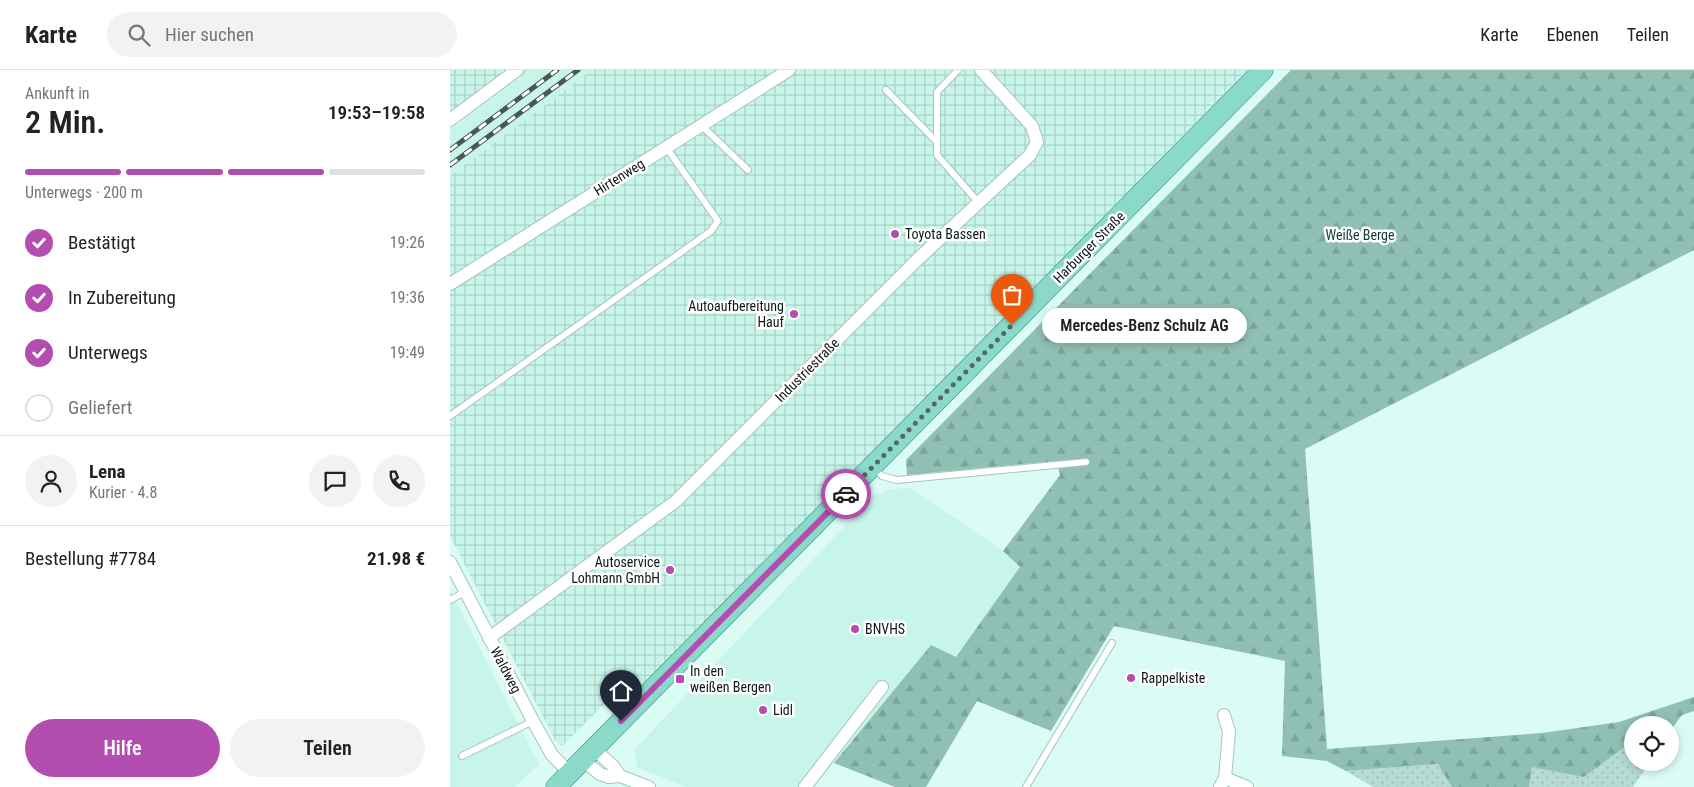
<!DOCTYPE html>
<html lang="de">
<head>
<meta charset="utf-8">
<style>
  body { margin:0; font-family:"Roboto Condensed",sans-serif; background:#f2f2f2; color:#222; height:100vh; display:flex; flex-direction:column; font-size:19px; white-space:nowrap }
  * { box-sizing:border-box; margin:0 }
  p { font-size:16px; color:#767676 }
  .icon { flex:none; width:28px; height:28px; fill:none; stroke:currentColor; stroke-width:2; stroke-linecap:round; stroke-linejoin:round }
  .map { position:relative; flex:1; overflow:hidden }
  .drawer { display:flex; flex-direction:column; background:#fff; width:450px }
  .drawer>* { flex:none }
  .buttons { position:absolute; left:1174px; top:646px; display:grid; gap:10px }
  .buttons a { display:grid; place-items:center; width:55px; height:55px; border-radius:50%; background:#fff; box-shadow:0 2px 8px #0003; font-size:25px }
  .pin { position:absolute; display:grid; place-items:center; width:42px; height:42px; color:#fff; margin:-51px -21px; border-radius:50% 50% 50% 0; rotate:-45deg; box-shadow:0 0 5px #0007 }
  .pin .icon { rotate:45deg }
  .courier { position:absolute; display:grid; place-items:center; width:50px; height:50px; margin:-25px; border:4px solid #b44db0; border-radius:50%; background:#fff; color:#222; box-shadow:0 1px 6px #0007 }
  .bubble { position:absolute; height:35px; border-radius:18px; background:#fff; box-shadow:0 2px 8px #0003; font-size:16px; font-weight:600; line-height:35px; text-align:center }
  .head em { font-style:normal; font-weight:600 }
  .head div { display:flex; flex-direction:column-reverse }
  .head { display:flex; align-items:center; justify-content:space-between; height:85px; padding:0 25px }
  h1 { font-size:32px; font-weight:600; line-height:38px }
  .bar { display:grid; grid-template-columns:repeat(4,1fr); gap:8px 5px; align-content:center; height:60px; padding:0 25px }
  .bar i { height:6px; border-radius:4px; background:#e0e0e0 }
  .bar .selected { background:#b44db0 }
  .bar p { grid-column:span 4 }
  .line { display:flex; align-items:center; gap:12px; padding:0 25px; border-top:1px solid #e0e0e0 }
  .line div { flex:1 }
  .round { display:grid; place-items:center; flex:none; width:52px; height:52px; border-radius:26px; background:#f2f2f2 }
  ol { padding:0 25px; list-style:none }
  li { display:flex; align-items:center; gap:15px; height:55px }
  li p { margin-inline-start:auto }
  li .icon { padding:5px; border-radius:50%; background:#b44db0; color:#fff; stroke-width:4 }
  li:last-child { color:#767676 }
  li i { width:28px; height:28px; border:2px solid #e0e0e0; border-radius:50% }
  .cta { display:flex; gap:10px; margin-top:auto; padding:10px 25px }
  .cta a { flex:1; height:58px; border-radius:30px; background:#b44db0; color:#fff; font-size:20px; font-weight:600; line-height:58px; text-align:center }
  .cta a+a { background:#f2f2f2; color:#222 }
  header { display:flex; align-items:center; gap:30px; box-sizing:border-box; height:70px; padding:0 25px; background:#fff; border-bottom:1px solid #e0e0e0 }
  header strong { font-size:24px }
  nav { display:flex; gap:28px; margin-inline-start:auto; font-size:18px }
  .search { width:350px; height:45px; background:#f2f2f2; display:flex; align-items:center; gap:12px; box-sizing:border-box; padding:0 18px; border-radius:28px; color:#767676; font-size:19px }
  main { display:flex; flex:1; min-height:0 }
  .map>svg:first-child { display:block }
  .built { fill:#c8f5ea }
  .industrial { fill:url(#industrial-grid) }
  .grass { fill:url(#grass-dots) }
  .forest { fill:url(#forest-firs) }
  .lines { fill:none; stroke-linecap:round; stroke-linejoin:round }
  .service-casing { stroke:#a4c6be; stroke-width:8 }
  .minor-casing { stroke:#a4c6be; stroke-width:14 }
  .primary-casing { stroke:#2c8676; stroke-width:21 }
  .service { stroke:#fff; stroke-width:6 }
  .minor { stroke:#fff; stroke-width:12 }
  .primary { stroke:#8bd9cb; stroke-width:20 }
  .rail-casing { stroke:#465954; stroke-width:5 }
  .rail { stroke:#fff; stroke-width:3; stroke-dasharray:9; stroke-linecap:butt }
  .done { stroke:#556964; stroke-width:5; stroke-dasharray:0 9 }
  .route { stroke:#b44db0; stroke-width:6 }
  .poi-dot { fill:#b44db0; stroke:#fff; stroke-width:2 }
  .labels { text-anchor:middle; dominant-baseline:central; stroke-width:5; stroke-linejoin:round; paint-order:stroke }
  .street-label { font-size:14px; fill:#0d1a17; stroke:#fff }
  .poi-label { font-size:14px; fill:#0d1a17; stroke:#fff; text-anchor:start }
  .park-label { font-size:14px; fill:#123d35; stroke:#fff }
</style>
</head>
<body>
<header>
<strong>Karte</strong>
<div class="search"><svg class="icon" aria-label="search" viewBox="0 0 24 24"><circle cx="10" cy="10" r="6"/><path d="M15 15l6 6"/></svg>Hier suchen</div>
<nav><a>Karte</a><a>Ebenen</a><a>Teilen</a></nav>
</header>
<main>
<section class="drawer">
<div class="head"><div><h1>2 Min.</h1><p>Ankunft in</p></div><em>19:53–19:58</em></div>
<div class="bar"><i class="selected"></i><i class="selected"></i><i class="selected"></i><i></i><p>Unterwegs · 200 m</p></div>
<ol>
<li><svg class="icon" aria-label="check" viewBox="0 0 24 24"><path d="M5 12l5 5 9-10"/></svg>Bestätigt<p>19:26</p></li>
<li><svg class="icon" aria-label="check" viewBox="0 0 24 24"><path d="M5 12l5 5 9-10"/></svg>In Zubereitung<p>19:36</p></li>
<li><svg class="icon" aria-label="check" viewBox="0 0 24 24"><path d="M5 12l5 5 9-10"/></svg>Unterwegs<p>19:49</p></li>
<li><i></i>Geliefert</li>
</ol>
<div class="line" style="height:90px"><a class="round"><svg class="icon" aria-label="person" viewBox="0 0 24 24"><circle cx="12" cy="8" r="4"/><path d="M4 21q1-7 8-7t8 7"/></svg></a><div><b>Lena</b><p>Kurier · 4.8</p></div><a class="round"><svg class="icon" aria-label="chat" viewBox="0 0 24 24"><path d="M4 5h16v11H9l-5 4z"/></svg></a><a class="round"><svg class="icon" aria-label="phone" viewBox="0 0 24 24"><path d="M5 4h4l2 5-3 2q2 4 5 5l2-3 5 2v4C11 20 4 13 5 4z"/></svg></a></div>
<div class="line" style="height:65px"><div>Bestellung #7784</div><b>21.98 €</b></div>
<div class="cta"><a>Hilfe</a><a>Teilen</a></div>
</section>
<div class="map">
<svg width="1244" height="717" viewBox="0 0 1244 717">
  <defs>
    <pattern id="industrial-grid" width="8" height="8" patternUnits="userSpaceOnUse" patternTransform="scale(1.25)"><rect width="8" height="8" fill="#c8f5ea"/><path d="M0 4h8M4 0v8" fill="none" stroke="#abd1c8"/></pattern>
    <pattern id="grass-dots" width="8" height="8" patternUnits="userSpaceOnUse" patternTransform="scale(1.25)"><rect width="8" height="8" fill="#b6dbd2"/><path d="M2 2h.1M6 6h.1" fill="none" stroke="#9bbbb4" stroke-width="1.8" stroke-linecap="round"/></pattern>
    <pattern id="forest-firs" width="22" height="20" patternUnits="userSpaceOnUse" patternTransform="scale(1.25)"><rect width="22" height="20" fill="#90bfb4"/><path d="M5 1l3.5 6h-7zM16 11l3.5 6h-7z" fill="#7ba49a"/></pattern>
  </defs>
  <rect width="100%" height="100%" fill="#dafcf4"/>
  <!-- built -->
  <g class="built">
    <polygon points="81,0 142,0 0,106 0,60"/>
    <polygon points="461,418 553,481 571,497 506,588 481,575 364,717 236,717 187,697 184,680 425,424 442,419"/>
    <polygon points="0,520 89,694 65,717 0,717"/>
  </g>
  <!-- industrial -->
  <g class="industrial">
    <polygon points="0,0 80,0 0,59"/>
    <polygon points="142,0 797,0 417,390 196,613 184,605 112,676 105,670 0,466 0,106"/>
  </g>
  <!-- grass -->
  <g class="grass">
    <polygon points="1182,676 1182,692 1199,693 1183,717 1079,717 1082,696 1134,707 1172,679"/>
    <polygon points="989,694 1002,717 923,717 896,701"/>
  </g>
  <!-- forest -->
  <polygon class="forest" points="841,0 1244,0 1244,180 855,379 877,679 1092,663 1169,652 1244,627 1244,641 1232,645 1220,661 1220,655 1182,655 1182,676 1172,679 1134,707 1082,697 1079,717 1002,717 988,694 896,701 877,691 832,686 835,591 664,556 601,661 527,631 476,717 445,717 384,693 481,575 506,587 570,497 553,481 610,405 606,391 457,405 456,390"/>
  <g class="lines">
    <!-- service casing -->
    <g class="service-casing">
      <g id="service">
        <polyline points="508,0 487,22 487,85 529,133"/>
        <polyline points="436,20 487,72"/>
        <polyline points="251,55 298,100"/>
        <polyline points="0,346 261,161 268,151 216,77"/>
        <polyline points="424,398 432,406 447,410 636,392"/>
        <polyline points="0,530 15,522"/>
        <polyline points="12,686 83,651"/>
        <polyline points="576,717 662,573"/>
      </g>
    </g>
    <!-- minor casing -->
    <g class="minor-casing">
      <g id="minor">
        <polyline points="0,50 67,0"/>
        <polyline points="0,214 339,0"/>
        <polyline points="0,492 83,651 102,685 120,703"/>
        <polyline points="39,568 226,431 467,190 580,85 587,72 582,56 531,0"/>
        <polyline points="144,679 163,696 170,706"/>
        <polyline points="133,690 150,704 159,707 170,706 199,717"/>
        <polyline points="775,708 797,717"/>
        <polyline points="355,717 432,617"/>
        <polyline points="770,717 775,708 779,662 774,645"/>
      </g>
    </g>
    <!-- primary casing -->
    <g class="primary-casing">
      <polyline id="primary" points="106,717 813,0"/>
    </g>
    <!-- service -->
    <use href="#service" class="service"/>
    <!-- minor -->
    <use href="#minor" class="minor"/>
    <!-- primary -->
    <use href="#primary" class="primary"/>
    <!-- rail casing -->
    <g class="rail-casing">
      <g id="rail">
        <polyline points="0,80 107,0"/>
        <polyline points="0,95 128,0"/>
      </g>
    </g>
    <!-- rail -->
    <use href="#rail" class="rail"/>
  </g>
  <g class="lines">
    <!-- done -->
    <polyline class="done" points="396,424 562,255"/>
    <!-- route -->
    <polyline class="route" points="171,651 396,424"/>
  </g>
  <!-- markers -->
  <g class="poi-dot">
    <circle cx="445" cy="164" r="5"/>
    <circle cx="344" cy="244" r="5"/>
    <circle cx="220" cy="500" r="5"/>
    <circle cx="405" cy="559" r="5"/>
    <circle cx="681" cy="608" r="5"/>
    <rect x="225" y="604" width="10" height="10" rx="2.5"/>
    <circle cx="313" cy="640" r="5"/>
  </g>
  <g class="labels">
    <!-- street labels -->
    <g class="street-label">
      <text transform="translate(169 107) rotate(-32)">Hirtenweg</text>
      <text transform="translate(639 177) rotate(-45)">Harburger Straße</text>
      <text transform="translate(357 300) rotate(-45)">Industriestraße</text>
      <text transform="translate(56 600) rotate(62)">Waldweg</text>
    </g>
    <!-- poi labels -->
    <g class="poi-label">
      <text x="455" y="164">Toyota Bassen</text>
      <text x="334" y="236" text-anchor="end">Autoaufbereitung<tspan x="334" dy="16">Hauf</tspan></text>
      <text x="210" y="492" text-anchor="end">Autoservice<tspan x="210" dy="16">Lohmann GmbH</tspan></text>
      <text x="415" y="559">BNVHS</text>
      <text x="240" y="601">In den<tspan x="240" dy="16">weißen Bergen</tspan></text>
      <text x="691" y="608">Rappelkiste</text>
      <text x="323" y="640">Lidl</text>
    </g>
    <!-- park labels -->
    <g class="park-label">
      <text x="910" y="165">Weiße Berge</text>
    </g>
  </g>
</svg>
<div class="buttons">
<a><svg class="icon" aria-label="locate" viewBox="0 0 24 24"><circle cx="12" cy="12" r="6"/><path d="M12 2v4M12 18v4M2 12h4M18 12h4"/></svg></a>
</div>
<div class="pin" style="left:562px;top:255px;background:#ea580c"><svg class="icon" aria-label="bag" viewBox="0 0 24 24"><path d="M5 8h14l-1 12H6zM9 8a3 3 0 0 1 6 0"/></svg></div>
<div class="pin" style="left:171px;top:651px;background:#1f2937"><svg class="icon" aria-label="home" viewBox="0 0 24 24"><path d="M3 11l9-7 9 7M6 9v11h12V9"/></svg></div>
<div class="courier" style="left:396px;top:424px"><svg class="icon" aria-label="car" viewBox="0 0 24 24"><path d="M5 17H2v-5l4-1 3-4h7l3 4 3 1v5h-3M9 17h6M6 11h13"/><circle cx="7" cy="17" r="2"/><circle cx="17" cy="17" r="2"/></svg></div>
<div class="bubble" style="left:592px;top:238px;width:205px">Mercedes-Benz Schulz AG</div>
</div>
</main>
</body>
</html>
